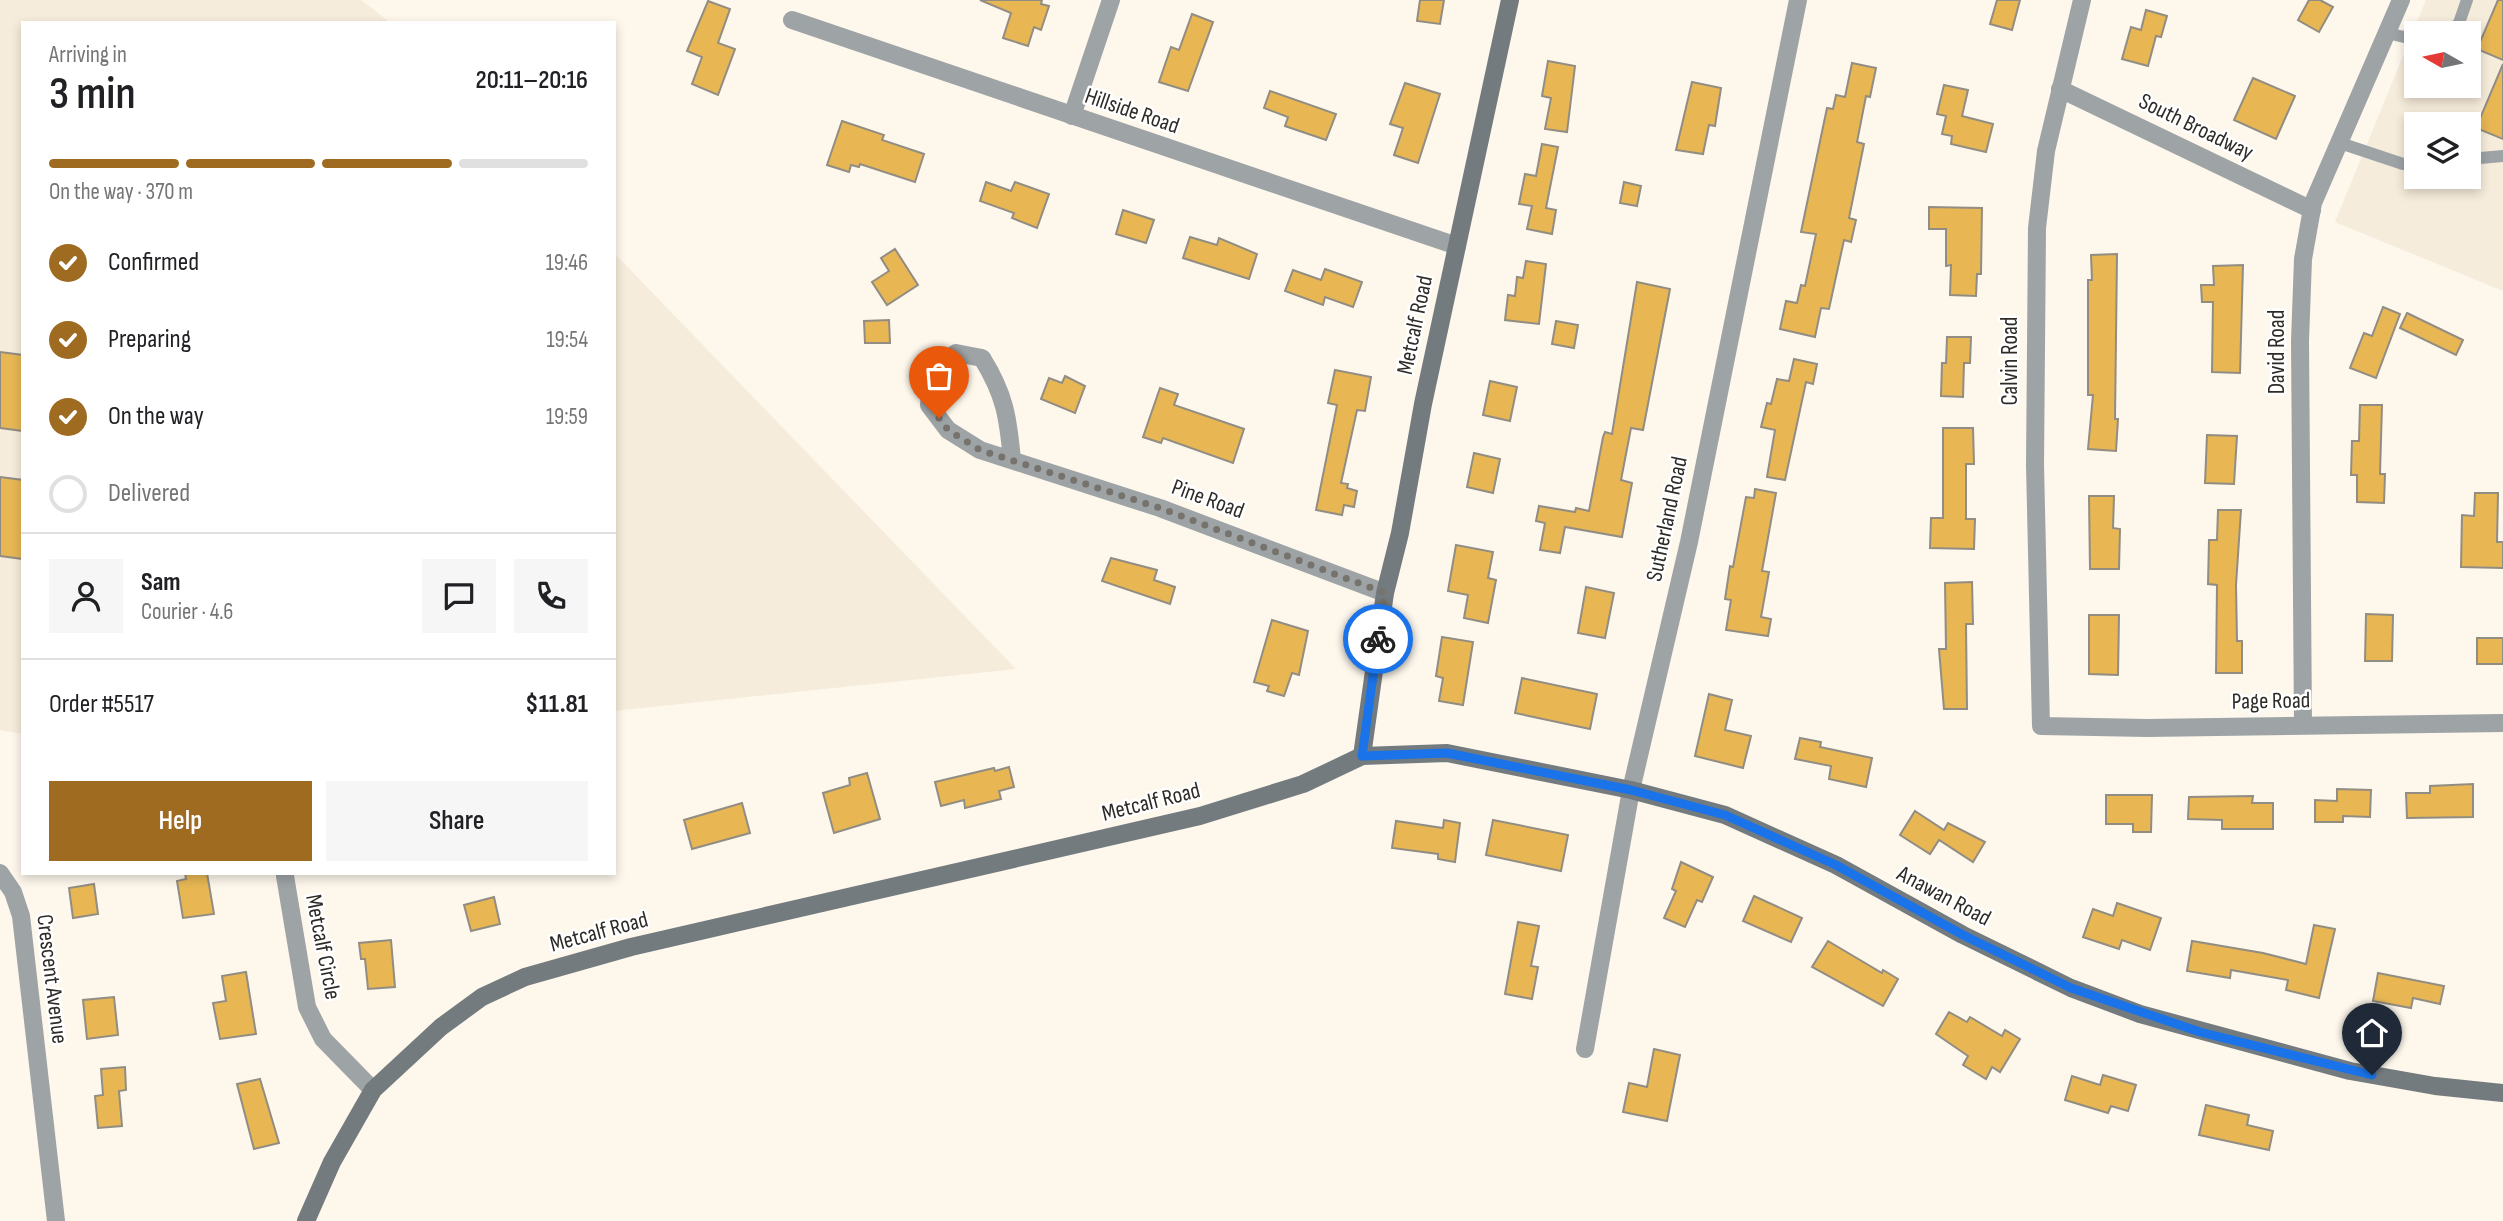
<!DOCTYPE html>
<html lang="en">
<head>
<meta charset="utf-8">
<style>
  body { margin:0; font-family:"Sofia Sans Condensed",sans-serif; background:#f6f6f6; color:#202124; height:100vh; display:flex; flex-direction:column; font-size:26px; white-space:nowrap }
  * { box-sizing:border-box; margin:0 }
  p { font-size:23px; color:#757577 }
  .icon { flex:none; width:38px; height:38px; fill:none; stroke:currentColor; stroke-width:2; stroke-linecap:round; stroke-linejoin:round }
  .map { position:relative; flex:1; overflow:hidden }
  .sheet { position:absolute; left:21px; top:21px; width:595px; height:854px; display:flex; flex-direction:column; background:#fff; border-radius:0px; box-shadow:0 4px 10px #0003 }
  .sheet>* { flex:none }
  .needle { width:46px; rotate:279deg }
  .buttons { position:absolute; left:2404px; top:21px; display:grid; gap:14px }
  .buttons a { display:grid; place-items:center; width:77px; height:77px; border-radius:0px; background:#fff; box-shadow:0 4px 10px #0003; font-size:35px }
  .pin { position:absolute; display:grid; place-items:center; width:60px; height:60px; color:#fff; margin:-72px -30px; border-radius:50% 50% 50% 0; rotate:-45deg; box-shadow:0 0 7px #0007 }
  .pin .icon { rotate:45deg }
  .courier { position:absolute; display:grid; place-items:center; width:70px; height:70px; margin:-35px; border:5px solid #1a73e8; border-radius:50%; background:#fff; color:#222; box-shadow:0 2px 9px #0007 }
  .head em { font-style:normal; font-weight:600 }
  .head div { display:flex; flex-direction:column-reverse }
  .head { display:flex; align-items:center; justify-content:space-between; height:119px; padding:0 28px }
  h1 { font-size:46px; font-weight:600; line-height:52px }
  .bar { display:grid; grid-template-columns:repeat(4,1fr); gap:10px 7px; align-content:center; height:84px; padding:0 28px }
  .bar i { height:9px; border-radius:5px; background:#e0e0e0 }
  .bar .active { background:#9e6b21 }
  .bar p { grid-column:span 4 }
  .line { display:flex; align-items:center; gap:18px; padding:0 28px; border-top:2px solid #e0e0e0 }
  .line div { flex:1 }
  .round { display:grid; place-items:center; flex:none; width:74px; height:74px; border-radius:0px; background:#f6f6f6 }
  ol { padding:0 28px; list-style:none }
  li { display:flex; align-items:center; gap:21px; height:77px }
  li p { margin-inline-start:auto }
  li .icon { padding:7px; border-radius:50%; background:#9e6b21; color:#fff; stroke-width:4 }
  li:last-child { color:#757577 }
  li i { width:38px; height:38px; border:4px solid #e0e0e0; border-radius:50% }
  .button { display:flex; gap:14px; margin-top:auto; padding:14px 28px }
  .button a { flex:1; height:80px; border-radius:0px; background:#9e6b21; color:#fff; font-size:28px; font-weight:600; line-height:80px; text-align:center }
  .button a+a { background:#f6f6f6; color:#202124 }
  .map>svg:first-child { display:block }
  .built { fill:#f6ecdb; fill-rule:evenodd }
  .building { fill:#e8b754; stroke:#928d83; stroke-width:2 }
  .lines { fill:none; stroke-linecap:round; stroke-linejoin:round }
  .lane { stroke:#9ea3a6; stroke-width:12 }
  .street { stroke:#9ea3a6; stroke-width:18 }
  .secondary { stroke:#747b7f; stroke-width:18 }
  .done { stroke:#76726c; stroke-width:7; stroke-dasharray:0 12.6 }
  .route { stroke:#1a73e8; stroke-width:9 }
  .labels { text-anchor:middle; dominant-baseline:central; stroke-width:5; stroke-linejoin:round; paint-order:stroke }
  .street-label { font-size:23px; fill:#2e2b27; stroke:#fff }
</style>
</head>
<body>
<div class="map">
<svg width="2503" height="1221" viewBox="0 0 2503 1221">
  <rect width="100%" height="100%" fill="#fdf7ec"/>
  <!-- built -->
  <g class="built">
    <polygon points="0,0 361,0 391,23 23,23 23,734 0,730"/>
    <path d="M 2426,0 L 2503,0 L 2503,291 L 2335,222 ZM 2417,33 L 2469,33 L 2469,86 L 2417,86 ZM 2417,124 L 2469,124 L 2469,177 L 2417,177 Z"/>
    <polygon points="614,253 1016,669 614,711"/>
  </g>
  <!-- building -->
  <g class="building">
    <polygon points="980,0 1042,0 1041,4 1049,6 1041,30 1034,27 1028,46 1003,38 1011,13"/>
    <polygon points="1420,0 1444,0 1440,24 1417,21"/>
    <polygon points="1997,0 2020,0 2012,30 1990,24"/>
    <polygon points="2309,0 2320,0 2333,7 2319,32 2298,20"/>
    <polygon points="2498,0 2503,0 2503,60 2477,49"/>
    <polygon points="708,1 730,9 718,43 735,49 718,95 692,84 702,57 687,51"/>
    <polygon points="2146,10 2167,16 2161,37 2156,36 2148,66 2122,59 2131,27 2141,30"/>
    <polygon points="1192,14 1213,22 1188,91 1159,82 1171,47 1179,50"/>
    <polygon points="1548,61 1575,66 1567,132 1545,129 1551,98 1542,96"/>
    <polygon points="1852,63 1876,68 1870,97 1866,96 1857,142 1864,144 1849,218 1856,220 1851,242 1844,240 1829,309 1821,308 1815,337 1780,329 1786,301 1797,303 1801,285 1805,286 1816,234 1801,232 1827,108 1833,109 1836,95 1845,97"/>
    <polygon points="2503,64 2503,139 2476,128"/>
    <polygon points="2253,78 2295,96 2276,139 2234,120"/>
    <polygon points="1692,82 1721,88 1715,126 1709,125 1703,154 1676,150"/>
    <polygon points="1405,83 1440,94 1418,163 1394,155 1403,128 1390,124"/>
    <polygon points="1944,85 1968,90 1962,116 1993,124 1986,152 1951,144 1952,136 1942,134 1946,116 1937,114"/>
    <polygon points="1270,91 1336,114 1326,140 1285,126 1288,117 1264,108"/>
    <polygon points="842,121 884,135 882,140 924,154 915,182 860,164 859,167 851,165 849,172 827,165"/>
    <polygon points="1542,144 1558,147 1546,208 1556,210 1552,234 1527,229 1532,206 1519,204 1525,174 1536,176"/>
    <polygon points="986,182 1011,191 1015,182 1049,194 1037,228 1012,218 1014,213 980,201"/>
    <polygon points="1624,182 1641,186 1637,206 1620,203"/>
    <polygon points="1929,207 1982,208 1981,274 1977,274 1976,296 1950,295 1951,265 1946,266 1946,229 1929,229"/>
    <polygon points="1123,210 1154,220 1146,243 1116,234"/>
    <polygon points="1190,237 1217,245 1219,238 1257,254 1249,279 1183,258"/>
    <polygon points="895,249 918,285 887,305 872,282 889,271 881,258"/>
    <polygon points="2117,254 2115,419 2118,419 2116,451 2088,449 2093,395 2088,395 2088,280 2092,280 2091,255"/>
    <polygon points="1526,261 1546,264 1539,324 1505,320 1508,295 1515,296 1517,277 1523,278"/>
    <polygon points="2243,265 2240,373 2212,372 2213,302 2202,302 2201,285 2214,285 2213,266"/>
    <polygon points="1325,269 1362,282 1353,307 1325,297 1323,305 1285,291 1293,270 1321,280"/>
    <polygon points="1637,282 1670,289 1643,430 1631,428 1621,480 1632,483 1622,537 1565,527 1560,553 1540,550 1545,523 1536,521 1539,506 1575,512 1576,508 1589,511 1603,437 1605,432 1612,434"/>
    <polygon points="2383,307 2400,314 2376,378 2350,368 2364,333 2372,336"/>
    <polygon points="2407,313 2463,340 2456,355 2400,328"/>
    <polygon points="889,320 890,343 865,343 864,321"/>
    <polygon points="1556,321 1578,325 1574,348 1552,344"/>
    <polygon points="1947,337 1971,337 1970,363 1964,363 1963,397 1941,396 1942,363 1946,363"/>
    <polygon points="0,352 23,355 23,431 0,428"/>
    <polygon points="1794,359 1817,364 1813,384 1806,382 1785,480 1767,477 1775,430 1761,427 1767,403 1771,404 1777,379 1789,381"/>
    <polygon points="1335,370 1371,377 1365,411 1357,410 1341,483 1348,484 1347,488 1357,491 1354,507 1344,505 1342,515 1316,510 1337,405 1328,403"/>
    <polygon points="1065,376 1085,386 1075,413 1041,399 1049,378 1062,383"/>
    <polygon points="1490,381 1517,387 1510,421 1483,415"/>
    <polygon points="1160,388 1178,394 1174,405 1244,429 1233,463 1163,438 1161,443 1143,437"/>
    <polygon points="2360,405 2382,405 2380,474 2385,474 2384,503 2357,502 2357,475 2351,475 2352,441 2359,441"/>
    <polygon points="1943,428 1973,428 1974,464 1966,464 1966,519 1975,519 1974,549 1930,548 1931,518 1943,518"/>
    <polygon points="2207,435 2237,436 2234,484 2205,483"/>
    <polygon points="1474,453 1500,459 1493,493 1467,487"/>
    <polygon points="0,477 23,480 23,559 0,556"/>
    <polygon points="1755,489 1776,493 1762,571 1769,572 1761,617 1771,619 1768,636 1726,630 1731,600 1725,599 1730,566 1733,567 1746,497 1754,498"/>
    <polygon points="2475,493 2498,493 2497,542 2503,542 2503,568 2461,567 2462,515 2474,516"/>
    <polygon points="2089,496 2114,496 2113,528 2120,529 2119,569 2090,569"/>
    <polygon points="2218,510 2241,510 2236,585 2237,641 2242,641 2242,673 2216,673 2217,585 2208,584 2209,540 2217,540"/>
    <polygon points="1456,545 1493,552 1488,578 1496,580 1488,623 1464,618 1468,595 1448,591"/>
    <polygon points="1111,558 1157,570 1154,580 1175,587 1170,604 1102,581"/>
    <polygon points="1972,582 1973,624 1966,624 1967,709 1944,709 1939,649 1946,649 1945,583"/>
    <polygon points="1586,587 1614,593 1605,638 1578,633"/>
    <polygon points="2366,614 2393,615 2392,661 2365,661"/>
    <polygon points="2089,615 2119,615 2118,675 2089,674"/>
    <polygon points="1272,620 1308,631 1299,675 1292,673 1284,696 1267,691 1269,686 1254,682"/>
    <polygon points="1442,637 1473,642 1463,705 1439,701 1443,678 1436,676"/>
    <rect x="2477" y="638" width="26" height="26"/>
    <polygon points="1522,678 1597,694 1590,729 1515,713"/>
    <polygon points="1709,694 1732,700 1725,730 1751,736 1743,768 1695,756"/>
    <polygon points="1800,738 1821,742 1820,747 1872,758 1866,787 1829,779 1831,766 1795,759"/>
    <polygon points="1009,767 1014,787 999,791 1001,799 965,808 964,800 941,806 935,782 994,768 995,771"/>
    <polygon points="867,773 880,819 834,833 823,793 850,785 849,778"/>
    <polygon points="2473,784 2473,817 2407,818 2406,793 2430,793 2430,786"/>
    <polygon points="2337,789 2371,790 2370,817 2343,816 2343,822 2315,822 2315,800 2337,801"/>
    <polygon points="2106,795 2152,795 2151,832 2133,832 2133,824 2106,824"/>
    <polygon points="2253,796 2252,803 2273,803 2273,829 2222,829 2222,820 2188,819 2189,797"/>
    <polygon points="742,803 750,833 692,849 684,820"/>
    <polygon points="1915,811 1944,830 1948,823 1985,842 1973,862 1939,840 1930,854 1900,835"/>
    <polygon points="1444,820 1460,823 1455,862 1438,859 1438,854 1392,848 1396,821 1443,828"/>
    <polygon points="1493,820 1568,835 1561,871 1486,855"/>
    <polygon points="1681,862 1713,877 1702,902 1697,900 1685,927 1664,918 1676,891 1672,889"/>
    <polygon points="185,873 207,873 214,914 183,918 177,881 186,879"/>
    <polygon points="94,884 98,914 73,918 69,888"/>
    <polygon points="1754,896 1802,918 1791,942 1743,921"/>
    <polygon points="494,897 500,924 471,931 464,905"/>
    <polygon points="2117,903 2161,918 2150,950 2122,940 2119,949 2083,937 2093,909 2113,916"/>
    <polygon points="1518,922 1539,926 1531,966 1538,967 1532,999 1505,994"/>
    <polygon points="2314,925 2335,929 2319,998 2286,990 2288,980 2231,970 2230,978 2187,971 2192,941 2263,953 2306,964"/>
    <polygon points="391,940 395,987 368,989 365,959 361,959 359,943"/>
    <polygon points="1828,941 1882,973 1883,970 1898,979 1883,1006 1812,967"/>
    <polygon points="246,972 256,1034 220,1039 213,1003 226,1001 222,976"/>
    <polygon points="2378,973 2444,986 2440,1004 2413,998 2411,1008 2373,1001"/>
    <polygon points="114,997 118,1035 87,1039 83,1000"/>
    <polygon points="1949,1012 1967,1022 1970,1017 2002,1036 2005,1030 2020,1039 2000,1072 1992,1067 1986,1079 1963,1065 1968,1056 1936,1034"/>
    <polygon points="1654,1049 1680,1055 1667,1121 1623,1112 1629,1083 1647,1087"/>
    <polygon points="125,1067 126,1090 119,1091 122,1126 98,1128 95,1096 103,1095 101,1069"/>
    <polygon points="2103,1075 2136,1085 2128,1111 2111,1106 2108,1113 2065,1100 2072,1076 2100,1085"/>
    <polygon points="260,1079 279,1143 254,1149 237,1084"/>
    <polygon points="2206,1105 2249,1115 2247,1125 2273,1131 2269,1150 2199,1135"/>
  </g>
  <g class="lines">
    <!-- lane -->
    <g class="lane">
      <polyline points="2387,33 2417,40"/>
      <polyline points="2447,33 2459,23 2467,0"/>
      <polyline points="2340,143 2403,164 2417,163"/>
      <polyline points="2469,159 2503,156"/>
    </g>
    <!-- street -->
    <g class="street">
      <polyline points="2082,0 2046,151 2037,228 2035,465 2041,726 2147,728 2503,723"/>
      <polyline points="792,20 1457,246"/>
      <polyline points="2060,89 2312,210"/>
      <polyline points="1072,116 1111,0"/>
      <path d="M 1012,460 C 1008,417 1005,395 982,358 L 956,353 L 932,373 L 929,405 L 948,430 L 980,450 L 1160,508 L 1385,593"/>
      <polyline points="2303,724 2300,341 2303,259 2313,203 2401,0"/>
      <polyline points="0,873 13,892 21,916 56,1221"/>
      <polyline points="285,876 307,1007 323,1039 373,1090"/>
      <polyline points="1585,1049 1631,790 1689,542 1798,0"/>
    </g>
    <!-- secondary -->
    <g class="secondary">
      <polyline points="1362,756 1385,593 1400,533 1423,404 1510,0"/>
      <polyline points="306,1221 332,1162 373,1090 441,1027 482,997 525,977 631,947 1200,816 1303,784 1362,756 1447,753 1631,790 1725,815 1836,865 1963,935 2071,988 2140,1014 2350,1071 2435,1086 2503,1093"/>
    </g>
  </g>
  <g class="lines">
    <!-- done -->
    <polyline class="done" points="939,418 948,430 980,450 1160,508 1385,593 1378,639"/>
    <!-- route -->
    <polyline class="route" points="1378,639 1362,756 1447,753 1631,790 1725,815 1836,865 1963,935 2071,988 2200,1032 2372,1075"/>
  </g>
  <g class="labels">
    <!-- street labels -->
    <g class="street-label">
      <text transform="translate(1132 111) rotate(19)">Hillside Road</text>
      <text transform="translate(2196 127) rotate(26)">South Broadway</text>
      <text transform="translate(1415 325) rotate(-78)">Metcalf Road</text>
      <text transform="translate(2277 352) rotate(-90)">David Road</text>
      <text transform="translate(2010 361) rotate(-90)">Calvin Road</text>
      <text transform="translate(1208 499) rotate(20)">Pine Road</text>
      <text transform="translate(1667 519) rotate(-78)">Sutherland Road</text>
      <text transform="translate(2271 701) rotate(-1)">Page Road</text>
      <text transform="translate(1151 802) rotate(-14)">Metcalf Road</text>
      <text transform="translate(1944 896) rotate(28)">Anawan Road</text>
      <text transform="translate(599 932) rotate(-15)">Metcalf Road</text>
      <text transform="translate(323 947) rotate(79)">Metcalf Circle</text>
      <text transform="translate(52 979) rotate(83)">Crescent Avenue</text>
    </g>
  </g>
</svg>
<div class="buttons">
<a><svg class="needle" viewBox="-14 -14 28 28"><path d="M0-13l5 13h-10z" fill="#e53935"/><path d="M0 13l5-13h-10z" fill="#757577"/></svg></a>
<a><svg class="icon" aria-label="layers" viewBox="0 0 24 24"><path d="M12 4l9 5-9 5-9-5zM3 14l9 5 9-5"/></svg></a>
</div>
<div class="pin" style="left:939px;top:418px;background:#ea580c"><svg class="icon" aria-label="bag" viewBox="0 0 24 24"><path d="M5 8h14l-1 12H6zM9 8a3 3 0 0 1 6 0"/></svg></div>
<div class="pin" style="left:2372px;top:1075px;background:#1f2937"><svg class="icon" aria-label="home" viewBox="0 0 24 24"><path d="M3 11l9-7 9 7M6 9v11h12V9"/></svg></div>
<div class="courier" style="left:1378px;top:639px"><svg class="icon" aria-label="bike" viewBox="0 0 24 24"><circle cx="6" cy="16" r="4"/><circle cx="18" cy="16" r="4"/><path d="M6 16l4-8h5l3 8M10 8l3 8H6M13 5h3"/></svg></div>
<section class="sheet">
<div class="head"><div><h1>3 min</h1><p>Arriving in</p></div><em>20:11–20:16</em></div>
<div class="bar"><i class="active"></i><i class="active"></i><i class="active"></i><i></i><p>On the way · 370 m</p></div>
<ol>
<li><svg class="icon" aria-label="check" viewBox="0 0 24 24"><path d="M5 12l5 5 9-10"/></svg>Confirmed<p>19:46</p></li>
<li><svg class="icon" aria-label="check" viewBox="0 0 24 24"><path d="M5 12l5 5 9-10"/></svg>Preparing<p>19:54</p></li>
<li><svg class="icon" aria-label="check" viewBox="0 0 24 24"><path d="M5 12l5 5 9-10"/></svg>On the way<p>19:59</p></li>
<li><i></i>Delivered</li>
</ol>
<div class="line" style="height:126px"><a class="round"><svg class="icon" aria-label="person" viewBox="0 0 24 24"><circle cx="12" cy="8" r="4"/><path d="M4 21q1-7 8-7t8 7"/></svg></a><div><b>Sam</b><p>Courier · 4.6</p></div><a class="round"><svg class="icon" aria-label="chat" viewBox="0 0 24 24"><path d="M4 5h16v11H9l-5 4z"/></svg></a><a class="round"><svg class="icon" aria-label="phone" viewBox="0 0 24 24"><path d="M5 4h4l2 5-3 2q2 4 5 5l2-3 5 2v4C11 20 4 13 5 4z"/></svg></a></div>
<div class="line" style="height:91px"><div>Order #5517</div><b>$11.81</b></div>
<div class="button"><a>Help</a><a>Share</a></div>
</section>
</div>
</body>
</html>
